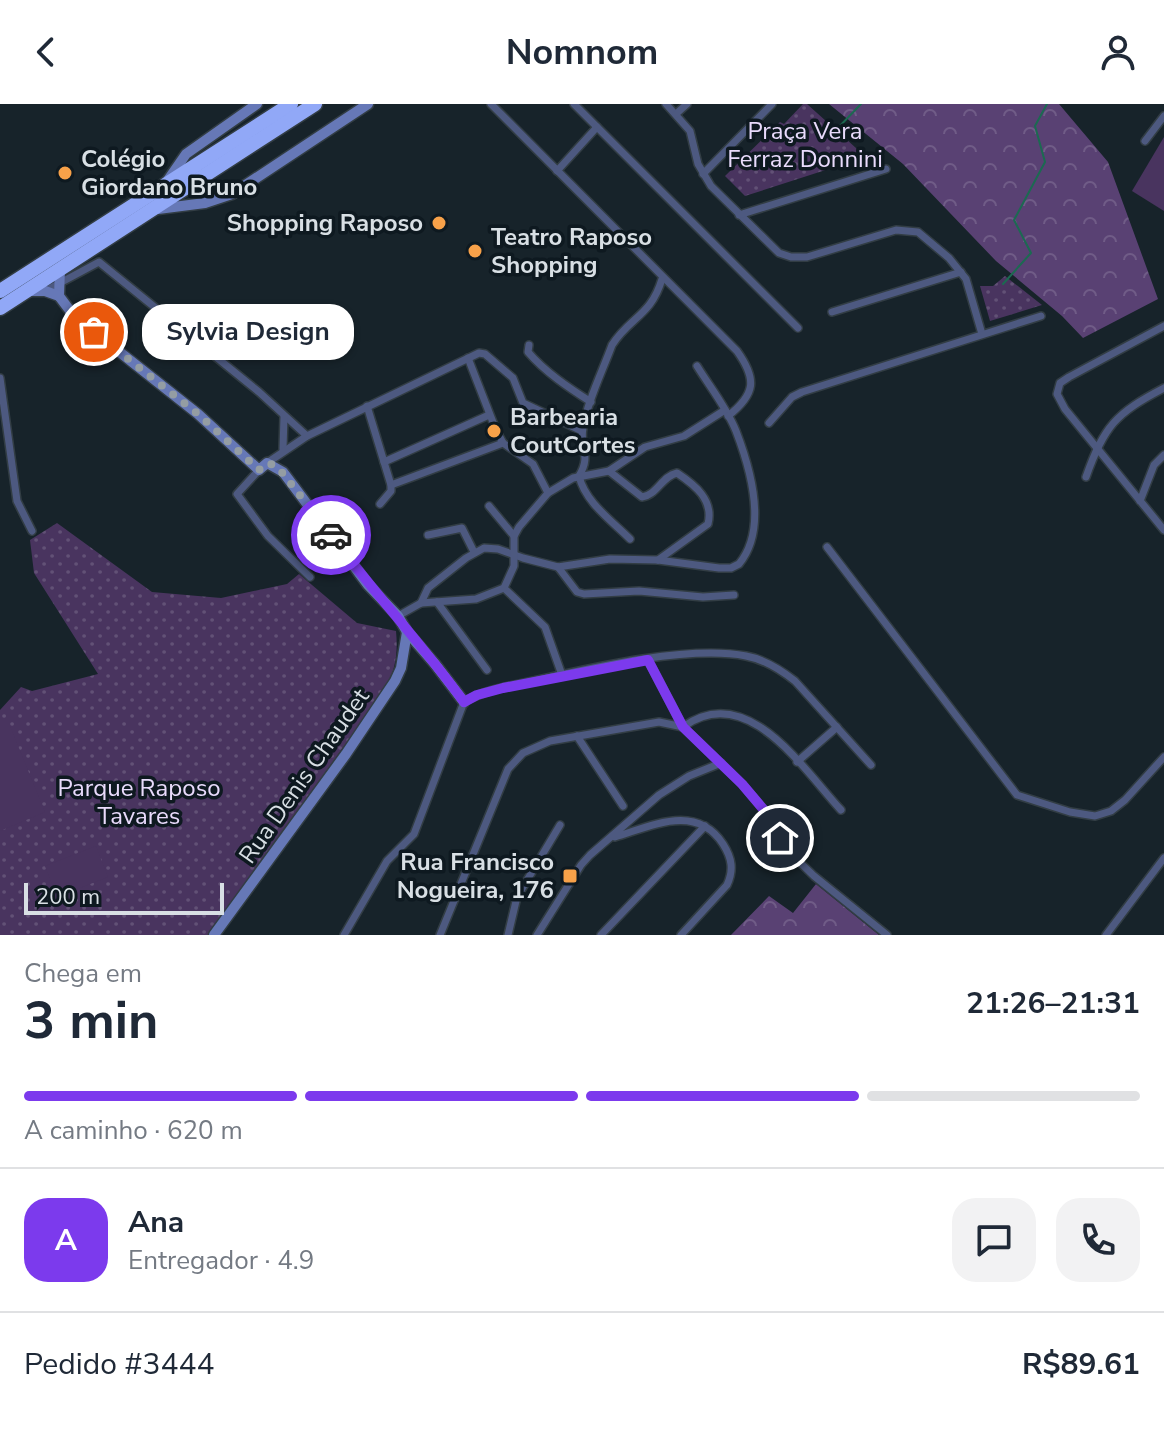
<!DOCTYPE html>
<html lang="pt">
<head>
<meta charset="utf-8">
<style>
  body { margin:0; font-family:"Nunito Sans",sans-serif; background:#f2f2f3; color:#1f2937; height:100vh; display:flex; flex-direction:column; font-size:30px; white-space:nowrap }
  * { box-sizing:border-box; margin:0 }
  p { font-size:26px; color:#747a83 }
  .icon { flex:none; width:44px; height:44px; fill:none; stroke:currentColor; stroke-width:2; stroke-linecap:round; stroke-linejoin:round }
  .map { position:relative; height:831px; overflow:hidden }
  .sheet { display:flex; flex-direction:column; background:#fff; flex:1 }
  .sheet>* { flex:none }
  .scale { position:absolute; left:24px; bottom:20px; width:200px; box-sizing:border-box; padding-left:8px; border:4px solid #d8dfe4; border-top:0; font-size:22px; line-height:28px; white-space:nowrap; color:#d8dfe4; -webkit-text-stroke:6px #0e1920; paint-order:stroke }
  .pin { position:absolute; display:grid; place-items:center; width:68px; height:68px; color:#fff; margin:-34px; border:4px solid #fff; border-radius:50%; box-shadow:0 2px 8px #0007 }
  .courier { position:absolute; display:grid; place-items:center; width:80px; height:80px; margin:-40px; border:6px solid #7c3aed; border-radius:50%; background:#fff; color:#222; box-shadow:0 2px 10px #0007 }
  .bubble { position:absolute; height:56px; border-radius:24px; background:#fff; box-shadow:0 2px 6px #0004; font-size:26px; font-weight:700; line-height:56px; text-align:center }
  .headline em { font-style:normal; font-weight:700 }
  .headline div { display:flex; flex-direction:column-reverse }
  .headline { display:flex; align-items:center; justify-content:space-between; height:136px; padding:0 24px }
  h1 { font-size:52px; font-weight:700; line-height:60px }
  .bar { display:grid; grid-template-columns:repeat(4,1fr); gap:12px 8px; align-content:center; height:96px; padding:0 24px }
  .bar i { height:10px; border-radius:6px; background:#e0e1e3 }
  .bar .active { background:#7c3aed }
  .bar p { grid-column:span 4 }
  .line { display:flex; align-items:center; gap:20px; padding:0 24px; border-top:2px solid #e0e1e3 }
  .line div { flex:1 }
  .round { display:grid; place-items:center; flex:none; width:84px; height:84px; border-radius:24px; background:#f2f2f3 }
  header { display:flex; justify-content:space-between; align-items:center; height:104px; padding:0 24px; background:#fff; font-size:36px; font-weight:700 }
  .map>svg:first-child { display:block }
  .forest { fill:url(#forest-crowns) }
  .park { fill:url(#park-dots) }
  .pitch { fill:#49345f }
  .lines { fill:none; stroke-linecap:round; stroke-linejoin:round }
  .stream { stroke:#1b6a51; stroke-width:2 }
  .street-casing { stroke:#323d44; stroke-width:10 }
  .secondary-casing { stroke:#323d44; stroke-width:13 }
  .highway-casing { stroke:#323d44; stroke-width:17 }
  .street { stroke:#4d5980; stroke-width:7 }
  .secondary { stroke:#6678b7; stroke-width:10 }
  .highway { stroke:#91a8f7; stroke-width:14 }
  .done { stroke:#949da3; stroke-width:8; stroke-dasharray:0 14.4 }
  .route { stroke:#7c3aed; stroke-width:10 }
  .poi-dot { fill:#f7a149; stroke:#0e1920; stroke-width:3 }
  .labels { text-anchor:middle; dominant-baseline:central; stroke-width:7; stroke-linejoin:round; paint-order:stroke }
  .park-label { font-size:24px; fill:#e9dbfc; stroke:#0e1920 }
  .poi-label { font-size:24px; font-weight:bold; fill:#d8dfe4; stroke:#0e1920; text-anchor:start }
  .street-label { font-size:24px; fill:#d8dfe4; stroke:#0e1920 }
</style>
</head>
<body>
<header><svg class="icon" aria-label="back" viewBox="0 0 24 24"><path d="M15 5l-7 7 7 7"/></svg>Nomnom<svg class="icon" aria-label="person" viewBox="0 0 24 24"><circle cx="12" cy="8" r="4"/><path d="M4 21q1-7 8-7t8 7"/></svg></header>
<div class="map">
<svg width="1164" height="831" viewBox="0 0 1164 831">
  <defs>
    <pattern id="forest-crowns" width="20" height="18" patternUnits="userSpaceOnUse" patternTransform="scale(2)"><rect width="20" height="18" fill="#594173"/><path d="M2 6a3 3 0 1 1 6 0M12 15a3 3 0 1 1 6 0" fill="none" stroke="#705c87"/></pattern>
    <pattern id="park-dots" width="8" height="8" patternUnits="userSpaceOnUse" patternTransform="scale(2)"><rect width="8" height="8" fill="#49345f"/><path d="M2 2h.1M6 6h.1" fill="none" stroke="#625176" stroke-width="1.8" stroke-linecap="round"/></pattern>
  </defs>
  <rect width="100%" height="100%" fill="#17232a"/>
  <!-- forest -->
  <g class="forest">
    <polygon points="829,0 1059,0 1108,58 1158,195 1083,234 1062,212 996,157 903,60"/>
    <polygon points="816,780 879,831 731,831 769,792 793,809"/>
  </g>
  <!-- park -->
  <g class="park">
    <polygon points="803,0 807,0 866,53 745,92 725,72 780,18 784,20"/>
    <polygon points="1005,172 1042,201 990,217 980,182 993,182"/>
    <path d="M 57,419 L 152,488 L 221,494 L 287,480 L 299,470 L 357,519 L 396,527 C 398,548 396,563 387,582 L 209,831 L 0,831 L 0,606 L 21,583 L 32,587 L 98,570 L 34,469 L 30,436 Z"/>
  </g>
  <!-- pitch -->
  <g class="pitch">
    <polygon points="1164,33 1164,107 1132,87"/>
    <polygon points="10,622 45,708 0,727 0,627"/>
    <polygon points="96,742 108,773 57,793 45,762"/>
  </g>
  <g class="lines">
    <!-- stream -->
    <g class="stream">
      <polyline points="834,28 861,0"/>
      <polyline points="1003,180 1031,149 1014,116 1045,58 1035,22 1047,0"/>
    </g>
    <!-- street casing -->
    <g class="street-casing">
      <g id="street">
        <path d="M 491,0 L 737,247 C 757,275 756,290 728,312"/>
        <polyline points="574,0 798,224"/>
        <polyline points="666,0 690,27 698,60 711,82 779,149 791,153 807,153 896,126 918,128 949,154 966,175 982,230"/>
        <polyline points="676,10 687,0"/>
        <polyline points="1145,37 1164,12"/>
        <polyline points="557,67 597,23"/>
        <polyline points="703,70 772,0"/>
        <polyline points="739,111 886,65"/>
        <polyline points="45,187 99,158 259,288 307,332"/>
        <polyline points="832,208 961,168"/>
        <polyline points="1164,222 1069,273 1060,279 1057,290 1065,305 1164,426"/>
        <path d="M 529,241 L 528,248 C 545,268 569,284 591,298"/>
        <polyline points="468,254 496,326 503,339 533,360 548,389"/>
        <polyline points="0,274 17,397 32,427"/>
        <polyline points="367,302 391,381 391,387 380,400"/>
        <polyline points="769,319 792,293 802,288 1041,212"/>
        <polyline points="283,345 284,312"/>
        <polyline points="384,358 489,311"/>
        <polyline points="267,359 307,332 479,249 485,250 513,274 523,299 582,327"/>
        <polyline points="259,366 237,390 268,432 310,473"/>
        <path d="M 609,367 L 642,393 C 657,391 662,372 677,369 C 695,381 714,396 708,420 L 658,456"/>
        <path d="M 1086,373 C 1104,322 1116,309 1164,284"/>
        <polyline points="391,381 503,339"/>
        <polyline points="1140,397 1154,361 1164,351"/>
        <polyline points="489,402 514,432"/>
        <polyline points="428,431 462,424 474,448"/>
        <path d="M 630,435 C 612,417 585,398 579,372 C 592,351 579,344 583,324 C 587,298 603,266 612,241 C 630,213 651,212 662,175"/>
        <polyline points="827,443 1017,691 1070,708 1095,712 1111,707 1125,696 1164,653"/>
        <polyline points="558,463 577,488 584,490 639,487 703,493 734,491"/>
        <polyline points="504,484 545,523 562,571"/>
        <polyline points="437,498 487,566"/>
        <path d="M 421,499 L 428,484 L 466,454 L 484,444 L 498,445 L 523,454 L 558,463 L 610,455 L 658,456 L 719,464 L 731,464 L 739,460 C 768,425 751,366 736,327 C 727,304 710,283 697,262"/>
        <polyline points="398,512 421,499 476,495 504,484 514,462 514,432 519,423 548,389 573,374 609,367 645,343 684,332 725,306"/>
        <polyline points="648,556 683,623 742,680 764,706 788,747 814,772 887,831"/>
        <polyline points="577,632 623,702"/>
        <polyline points="797,658 837,623"/>
        <path d="M 615,733 C 652,722 696,699 723,740 C 732,754 734,766 727,781 L 681,831"/>
        <path d="M 344,831 L 387,757 L 414,730 L 464,598 C 484,586 510,582 534,577 C 591,564 689,541 746,552 C 763,555 781,566 795,577 L 871,661"/>
        <path d="M 440,831 L 508,665 L 523,649 L 550,637 L 659,618 L 683,623 C 747,576 803,665 841,706"/>
        <polyline points="508,831 517,793 560,721"/>
        <polyline points="537,831 581,761 590,751 659,691 689,672 721,659"/>
        <polyline points="601,831 705,722"/>
        <polyline points="1106,831 1164,754"/>
      </g>
    </g>
    <!-- secondary casing -->
    <g class="secondary-casing">
      <g id="secondary">
        <polyline points="168,76 186,50 257,0"/>
        <polyline points="158,105 205,99 232,90 368,0"/>
        <polyline points="60,165 59,192 74,212 198,310 259,366 267,359 283,368 368,481 398,512 407,528 435,560 464,598"/>
        <polyline points="30,187 45,187 59,192"/>
        <polyline points="214,831 346,650 395,577 401,564 407,528"/>
      </g>
    </g>
    <!-- highway casing -->
    <g class="highway-casing">
      <g id="highway">
        <polyline points="0,187 291,0"/>
        <polyline points="0,204 315,0"/>
      </g>
    </g>
    <!-- street -->
    <use href="#street" class="street"/>
    <!-- secondary -->
    <use href="#secondary" class="secondary"/>
    <!-- highway -->
    <use href="#highway" class="highway"/>
  </g>
  <g class="lines">
    <!-- done -->
    <polyline class="done" points="94,228 198,310 259,366 267,359 277,362 331,431"/>
    <!-- route -->
    <path class="route" d="M 331,431 C 374,489 422,540 464,598 L 477,591 L 503,584 L 648,556 L 683,623 L 742,680 L 764,706 L 780,734"/>
  </g>
  <!-- markers -->
  <g class="poi-dot">
    <circle cx="65" cy="69" r="8"/>
    <circle cx="439" cy="119" r="8"/>
    <circle cx="475" cy="147" r="8"/>
    <circle cx="494" cy="327" r="8"/>
    <rect x="562" y="764" width="16" height="16" rx="4"/>
  </g>
  <g class="labels">
    <!-- park labels -->
    <g class="park-label">
      <text x="805" y="27">Praça Vera<tspan x="805" dy="28">Ferraz Donnini</tspan></text>
      <text x="139" y="684">Parque Raposo<tspan x="139" dy="28">Tavares</tspan></text>
    </g>
    <!-- poi labels -->
    <g class="poi-label">
      <text x="81" y="55">Colégio<tspan x="81" dy="28">Giordano Bruno</tspan></text>
      <text x="423" y="119" text-anchor="end">Shopping Raposo</text>
      <text x="491" y="133">Teatro Raposo<tspan x="491" dy="28">Shopping</tspan></text>
      <text x="510" y="313">Barbearia<tspan x="510" dy="28">CoutCortes</tspan></text>
      <text x="554" y="758" text-anchor="end">Rua Francisco<tspan x="554" dy="28">Nogueira, 176</tspan></text>
    </g>
    <!-- street labels -->
    <g class="street-label">
      <text transform="translate(304 672) rotate(-55)">Rua Denis Chaudet</text>
    </g>
  </g>
</svg>
<div class="scale">200 m</div>
<div class="pin" style="left:94px;top:228px;background:#ea580c"><svg class="icon" aria-label="bag" viewBox="0 0 24 24"><path d="M5 8h14l-1 12H6zM9 8a3 3 0 0 1 6 0"/></svg></div>
<div class="pin" style="left:780px;top:734px;background:#1f2937"><svg class="icon" aria-label="home" viewBox="0 0 24 24"><path d="M3 11l9-7 9 7M6 9v11h12V9"/></svg></div>
<div class="courier" style="left:331px;top:431px"><svg class="icon" aria-label="car" viewBox="0 0 24 24"><path d="M5 17H2v-5l4-1 3-4h7l3 4 3 1v5h-3M9 17h6M6 11h13"/><circle cx="7" cy="17" r="2"/><circle cx="17" cy="17" r="2"/></svg></div>
<div class="bubble" style="left:142px;top:200px;width:212px">Sylvia Design</div>
</div>
<section class="sheet">
<div class="headline"><div><h1>3 min</h1><p>Chega em</p></div><em>21:26–21:31</em></div>
<div class="bar"><i class="active"></i><i class="active"></i><i class="active"></i><i></i><p>A caminho · 620 m</p></div>
<div class="line" style="height:144px"><b class="round" style="background:#7c3aed;color:#fff">A</b><div><b>Ana</b><p>Entregador · 4.9</p></div><a class="round"><svg class="icon" aria-label="chat" viewBox="0 0 24 24"><path d="M4 5h16v11H9l-5 4z"/></svg></a><a class="round"><svg class="icon" aria-label="phone" viewBox="0 0 24 24"><path d="M5 4h4l2 5-3 2q2 4 5 5l2-3 5 2v4C11 20 4 13 5 4z"/></svg></a></div>
<div class="line" style="height:104px"><div>Pedido #3444</div><b>R$89.61</b></div>
</section>
</body>
</html>
